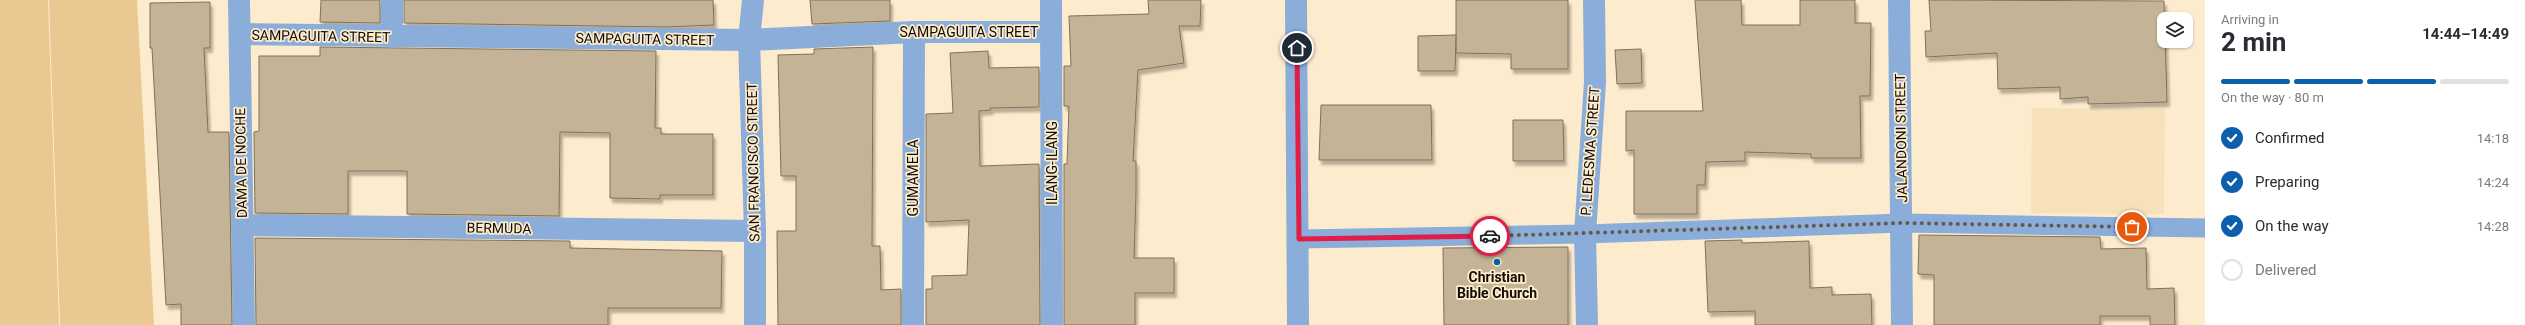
<!DOCTYPE html>
<html lang="en">
<head>
<meta charset="utf-8">
<style>
  body { margin:0; font-family:Roboto,sans-serif; background:#f7f7f7; color:#2b2b33; height:100vh; display:flex; flex-direction:column; font-size:15px; white-space:nowrap }
  * { box-sizing:border-box; margin:0 }
  p { font-size:13px; color:#7c7c81 }
  .icon { flex:none; width:22px; height:22px; fill:none; stroke:currentColor; stroke-width:2; stroke-linecap:round; stroke-linejoin:round }
  .map { position:relative; flex:1; overflow:hidden }
  .side { display:flex; flex-direction:column; background:#fff; width:320px }
  .side>* { flex:none }
  .controls { position:absolute; left:2157px; top:12px; display:grid; gap:8px }
  .controls a { display:grid; place-items:center; width:36px; height:36px; border-radius:8px; background:#fff; box-shadow:0 1px 3px #0004; font-size:20px }
  .pin { position:absolute; display:grid; place-items:center; width:34px; height:34px; color:#fff; margin:-17px; border:2px solid #fff; border-radius:50%; box-shadow:0 1px 4px #0007 }
  .courier { position:absolute; display:grid; place-items:center; width:40px; height:40px; margin:-20px; border:3px solid #e11d48; border-radius:50%; background:#fff; color:#222; box-shadow:0 1px 5px #0007 }
  .head em { font-style:normal; font-weight:700 }
  .head div { display:flex; flex-direction:column-reverse }
  .head { display:flex; align-items:center; justify-content:space-between; height:68px; padding:0 16px }
  h1 { font-size:26px; font-weight:700; line-height:30px }
  .bar { display:grid; grid-template-columns:repeat(4,1fr); gap:6px 4px; align-content:center; height:48px; padding:0 16px }
  .bar i { height:5px; border-radius:3px; background:#e1e1e2 }
  .bar .current { background:#0d5eac }
  .bar p { grid-column:span 4 }
  ol { padding:0 16px; list-style:none }
  li { display:flex; align-items:center; gap:12px; height:44px }
  li p { margin-inline-start:auto }
  li .icon { padding:4px; border-radius:50%; background:#0d5eac; color:#fff; stroke-width:4 }
  li:last-child { color:#7c7c81 }
  li i { width:22px; height:22px; border:2px solid #e1e1e2; border-radius:50% }
  main { display:flex; flex:1; min-height:0 }
  .map>svg:first-child { display:block }
  .built { fill:#f6e1bb }
  .green { fill:#e9c991 }
  .building { fill:#c4b396; stroke:#807156; filter:url(#shadow) }
  .lines { fill:none; stroke-linecap:round; stroke-linejoin:round }
  .service { stroke:#8aadd9; stroke-width:19 }
  .minor { stroke:#8aadd9; stroke-width:22 }
  .done { stroke:#64594a; stroke-width:4; stroke-dasharray:0 7.2 }
  .route { stroke:#e11d48; stroke-width:5 }
  .poi-dot { fill:#0d5eac; stroke:#fdebcd; stroke-width:1.5 }
  .labels { text-anchor:middle; dominant-baseline:central; stroke-width:3.5; stroke-linejoin:round; paint-order:stroke }
  .street-label { font-size:14px; fill:#110b03; stroke:#fdebcd }
  .poi-label { font-size:14px; font-weight:bold; fill:#110b03; stroke:#fdebcd }
</style>
</head>
<body>
<main>
<div class="map">
<svg width="2205" height="325" viewBox="0 0 2205 325">
  <defs>
    <filter id="shadow"><feDropShadow dx="2.5" dy="4.5" stdDeviation="1" flood-color="#0004"/></filter>
  </defs>
  <rect width="100%" height="100%" fill="#fdebcd"/>
  <!-- built -->
  <polygon class="built" points="2032,108 2165,109 2164,214 2031,213"/>
  <!-- green -->
  <g class="green">
    <polygon points="0,0 48,0 59,325 0,325"/>
    <polygon points="49,0 137,0 154,325 60,325"/>
  </g>
  <!-- building -->
  <g class="building">
    <polygon points="321,0 380,0 380,23 320,22"/>
    <polygon points="404,0 713,0 714,25 666,27 404,23"/>
    <polygon points="810,0 890,0 890,21 812,24"/>
    <polygon points="1148,0 1201,0 1200,26 1179,26 1184,63 1138,70 1133,161 1136,161 1136,194 1134,258 1174,258 1174,293 1135,293 1135,325 1064,325 1064,164 1067,164 1069,106 1064,106 1064,66 1071,66 1069,16 1149,14"/>
    <polygon points="1456,0 1568,0 1568,69 1511,69 1511,54 1456,53"/>
    <polygon points="1695,0 1741,0 1742,25 1800,25 1800,0 1855,0 1855,23 1871,23 1870,96 1860,96 1861,158 1811,158 1811,154 1745,152 1745,161 1706,162 1705,185 1697,185 1697,214 1634,214 1634,150 1626,151 1626,111 1703,111"/>
    <polygon points="1929,0 2164,1 2167,102 2088,104 2088,97 2060,99 2060,87 1998,89 1997,53 1926,57 1925,31 1931,31"/>
    <polygon points="210,2 210,48 204,48 208,132 229,132 232,325 181,325 181,304 166,305 152,48 150,48 150,3"/>
    <polygon points="1456,35 1455,71 1418,71 1418,36"/>
    <polygon points="320,47 656,51 655,128 661,128 661,134 713,134 713,195 660,195 660,199 610,198 610,133 560,132 559,216 407,214 407,171 348,171 348,214 255,213 254,132 259,131 259,56 320,56"/>
    <polygon points="873,47 872,246 880,246 881,290 901,289 901,325 778,325 777,231 796,231 796,176 781,176 778,55 814,54 814,49"/>
    <polygon points="1641,49 1642,83 1617,84 1615,50"/>
    <polygon points="988,51 989,68 1039,67 1039,107 990,108 991,110 979,111 980,166 1039,164 1040,325 926,325 926,289 932,289 932,276 967,275 969,220 926,222 926,114 953,113 950,53"/>
    <polygon points="1321,105 1431,105 1432,160 1319,160"/>
    <polygon points="1513,120 1563,120 1564,161 1513,161"/>
    <polygon points="1919,235 2100,237 2101,249 2146,248 2147,289 2174,288 2175,325 2150,325 2150,316 2100,316 2100,325 1934,325 1934,275 1918,274"/>
    <polygon points="255,238 570,241 570,248 722,251 721,308 608,308 608,325 256,325"/>
    <polygon points="1742,240 1742,243 1809,241 1810,288 1832,287 1832,295 1871,294 1872,325 1755,325 1755,311 1708,312 1705,241"/>
    <polygon points="1568,247 1568,325 1444,325 1443,248"/>
  </g>
  <g class="lines">
    <!-- service -->
    <polyline class="service" points="1299,239 1585,234 1903,223 2205,228"/>
    <!-- minor -->
    <g class="minor">
      <polyline points="239,0 244,325"/>
      <polyline points="753,0 749,40 755,231 755,325"/>
      <polyline points="1051,0 1052,325"/>
      <polyline points="1296,0 1298,325"/>
      <polyline points="1899,0 1902,325"/>
      <polyline points="240,34 749,40 914,32 1051,32"/>
      <polyline points="392,37 392,0"/>
      <polyline points="242,225 755,231"/>
      <polyline points="913,325 914,32"/>
      <polyline points="1587,325 1585,234 1595,82 1594,0"/>
    </g>
  </g>
  <g class="lines">
    <!-- done -->
    <polyline class="done" points="1490,236 1903,223 2132,227"/>
    <!-- route -->
    <polyline class="route" points="1297,48 1299,239 1490,236"/>
  </g>
  <!-- markers -->
  <circle class="poi-dot" cx="1497" cy="262" r="4"/>
  <g class="labels">
    <!-- street labels -->
    <g class="street-label">
      <text x="969" y="32">SAMPAGUITA STREET</text>
      <text transform="translate(321 36) rotate(1)">SAMPAGUITA STREET</text>
      <text transform="translate(645 39) rotate(1)">SAMPAGUITA STREET</text>
      <text transform="translate(1901 138) rotate(-91)">JALANDONI STREET</text>
      <text transform="translate(1590 151) rotate(-86)">P. LEDESMA STREET</text>
      <text transform="translate(753 162) rotate(-91)">SAN FRANCISCO STREET</text>
      <text transform="translate(241 163) rotate(-91)">DAMA DE NOCHE</text>
      <text transform="translate(1052 163) rotate(-90)">ILANG-ILANG</text>
      <text transform="translate(913 178) rotate(-90)">GUMAMELA</text>
      <text transform="translate(499 228) rotate(1)">BERMUDA</text>
    </g>
    <!-- poi labels -->
    <g class="poi-label">
      <text x="1497" y="277">Christian<tspan x="1497" dy="16">Bible Church</tspan></text>
    </g>
  </g>
</svg>
<div class="controls">
<a><svg class="icon" aria-label="layers" viewBox="0 0 24 24"><path d="M12 4l9 5-9 5-9-5zM3 14l9 5 9-5"/></svg></a>
</div>
<div class="pin" style="left:2132px;top:227px;background:#ea580c"><svg class="icon" aria-label="bag" viewBox="0 0 24 24"><path d="M5 8h14l-1 12H6zM9 8a3 3 0 0 1 6 0"/></svg></div>
<div class="pin" style="left:1297px;top:48px;background:#1f2937"><svg class="icon" aria-label="home" viewBox="0 0 24 24"><path d="M3 11l9-7 9 7M6 9v11h12V9"/></svg></div>
<div class="courier" style="left:1490px;top:236px"><svg class="icon" aria-label="car" viewBox="0 0 24 24"><path d="M5 17H2v-5l4-1 3-4h7l3 4 3 1v5h-3M9 17h6M6 11h13"/><circle cx="7" cy="17" r="2"/><circle cx="17" cy="17" r="2"/></svg></div>
</div>
<section class="side">
<div class="head"><div><h1>2 min</h1><p>Arriving in</p></div><em>14:44–14:49</em></div>
<div class="bar"><i class="current"></i><i class="current"></i><i class="current"></i><i></i><p>On the way · 80 m</p></div>
<ol>
<li><svg class="icon" aria-label="check" viewBox="0 0 24 24"><path d="M5 12l5 5 9-10"/></svg>Confirmed<p>14:18</p></li>
<li><svg class="icon" aria-label="check" viewBox="0 0 24 24"><path d="M5 12l5 5 9-10"/></svg>Preparing<p>14:24</p></li>
<li><svg class="icon" aria-label="check" viewBox="0 0 24 24"><path d="M5 12l5 5 9-10"/></svg>On the way<p>14:28</p></li>
<li><i></i>Delivered</li>
</ol>
</section>
</main>
</body>
</html>
